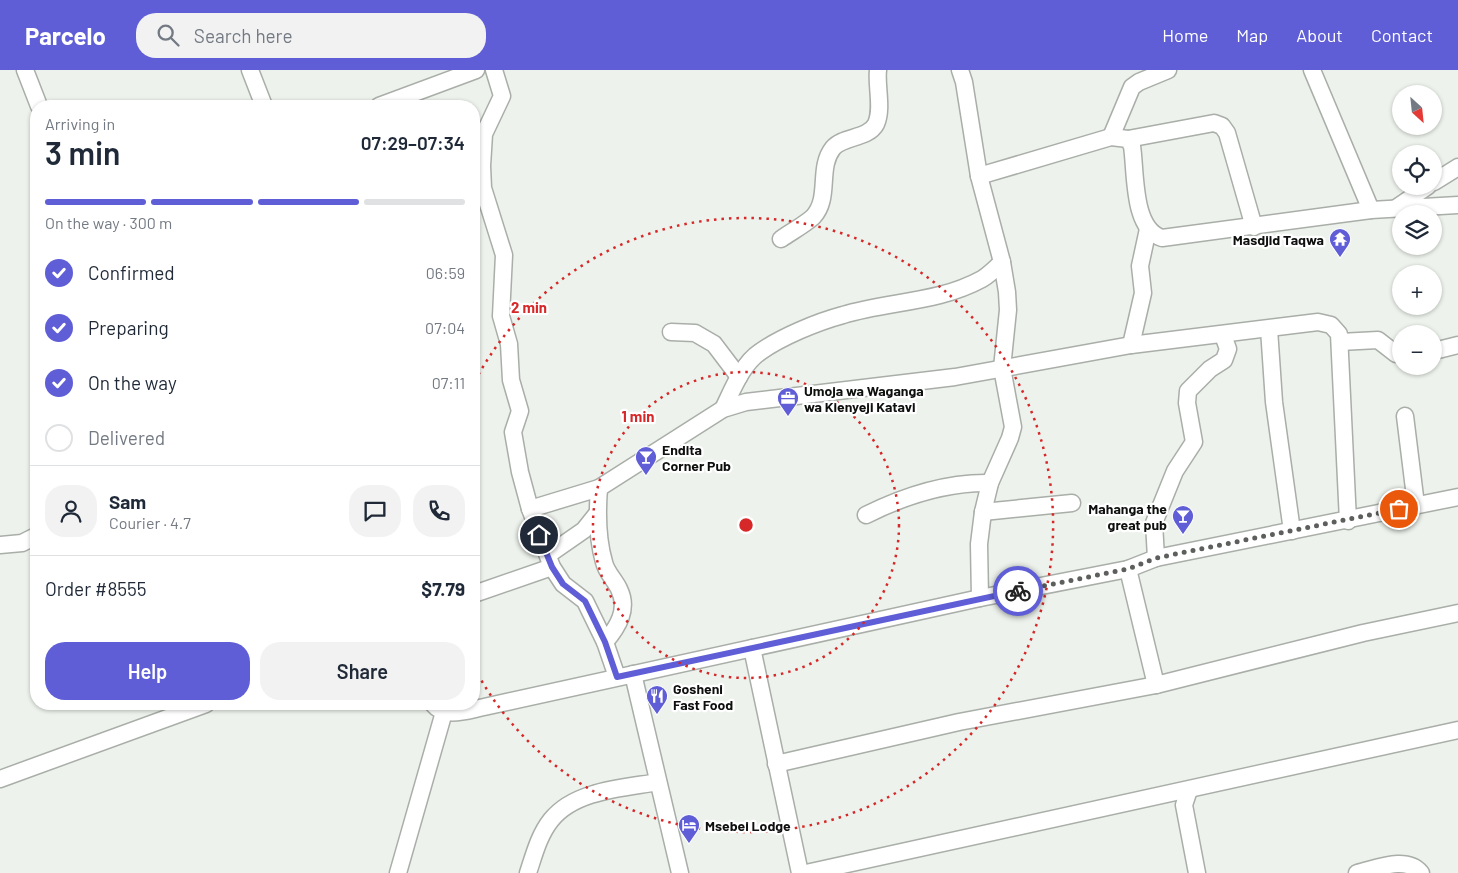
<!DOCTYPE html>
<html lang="en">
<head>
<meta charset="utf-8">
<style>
  body { margin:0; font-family:Barlow,sans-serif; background:#f2f2f3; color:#1f2937; height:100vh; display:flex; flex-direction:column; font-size:19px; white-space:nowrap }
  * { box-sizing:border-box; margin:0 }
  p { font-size:16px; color:#747a83 }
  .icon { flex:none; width:28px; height:28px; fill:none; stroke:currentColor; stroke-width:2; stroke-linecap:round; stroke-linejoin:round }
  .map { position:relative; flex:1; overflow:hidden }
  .panel { position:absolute; left:30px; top:30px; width:450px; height:610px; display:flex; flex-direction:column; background:#fff; border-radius:20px; box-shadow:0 1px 4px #0004 }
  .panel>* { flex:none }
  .needle { width:32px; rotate:153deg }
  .tools { position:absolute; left:1392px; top:15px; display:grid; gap:10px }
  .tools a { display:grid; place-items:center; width:50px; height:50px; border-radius:50%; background:#fff; box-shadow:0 1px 4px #0004; font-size:25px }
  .pin { position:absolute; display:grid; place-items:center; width:42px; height:42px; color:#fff; margin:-21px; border:2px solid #fff; border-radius:50%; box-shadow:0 1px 5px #0007 }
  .courier { position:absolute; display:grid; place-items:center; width:50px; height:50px; margin:-25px; border:4px solid #5f5ed6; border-radius:50%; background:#fff; color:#222; box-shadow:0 1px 6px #0007 }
  .head em { font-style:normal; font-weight:600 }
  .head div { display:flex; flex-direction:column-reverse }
  .head { display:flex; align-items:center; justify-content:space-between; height:85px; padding:0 15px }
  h1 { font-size:32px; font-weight:600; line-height:38px }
  .bar { display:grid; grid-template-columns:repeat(4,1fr); gap:8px 5px; align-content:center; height:60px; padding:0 15px }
  .bar i { height:6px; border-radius:4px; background:#e0e1e3 }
  .bar .active { background:#5f5ed6 }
  .bar p { grid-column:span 4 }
  .line { display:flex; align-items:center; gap:12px; padding:0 15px; border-top:1px solid #e0e1e3 }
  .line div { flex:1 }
  .round { display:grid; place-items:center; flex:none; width:52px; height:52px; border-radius:20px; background:#f2f2f3 }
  ol { padding:0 15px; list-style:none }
  li { display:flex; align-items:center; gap:15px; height:55px }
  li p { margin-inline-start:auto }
  li .icon { padding:5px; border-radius:50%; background:#5f5ed6; color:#fff; stroke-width:4 }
  li:last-child { color:#747a83 }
  li i { width:28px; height:28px; border:2px solid #e0e1e3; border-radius:50% }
  .action { display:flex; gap:10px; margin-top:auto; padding:10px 15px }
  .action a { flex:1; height:58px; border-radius:20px; background:#5f5ed6; color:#fff; font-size:20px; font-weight:600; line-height:58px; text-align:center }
  .action a+a { background:#f2f2f3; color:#1f2937 }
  header { display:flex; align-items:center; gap:30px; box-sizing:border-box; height:70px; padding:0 25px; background:#5f5ed6; color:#fff }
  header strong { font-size:24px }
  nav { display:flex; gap:28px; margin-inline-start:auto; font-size:18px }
  .search { width:350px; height:45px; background:#f2f2f3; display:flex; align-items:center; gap:12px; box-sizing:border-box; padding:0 18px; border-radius:20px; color:#747a83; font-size:19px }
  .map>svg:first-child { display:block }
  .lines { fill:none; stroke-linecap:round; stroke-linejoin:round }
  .minor-casing { stroke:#a9aea8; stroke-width:19 }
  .minor { stroke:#fff; stroke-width:16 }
  .done { stroke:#5c5f5c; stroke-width:5; stroke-dasharray:0 9 }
  .route { stroke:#5f5ed6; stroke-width:6 }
  .ring { fill:none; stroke:#d62828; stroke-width:2.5; stroke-dasharray:2.5 5 }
  .labels { text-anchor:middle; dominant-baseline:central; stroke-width:4.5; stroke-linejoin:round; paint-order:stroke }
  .poi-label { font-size:14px; font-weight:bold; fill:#0e100e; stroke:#fff; text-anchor:start }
  .centre { fill:#d62828; stroke:#fff; stroke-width:2.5 }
  .ring-label { font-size:15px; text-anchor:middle; font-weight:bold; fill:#d62828; stroke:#fff; stroke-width:4.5; stroke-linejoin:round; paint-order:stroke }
</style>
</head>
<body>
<header>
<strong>Parcelo</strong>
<div class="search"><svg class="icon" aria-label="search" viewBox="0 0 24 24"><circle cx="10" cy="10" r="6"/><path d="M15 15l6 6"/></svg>Search here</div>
<nav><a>Home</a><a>Map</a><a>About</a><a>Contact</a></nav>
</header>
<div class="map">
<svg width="1458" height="803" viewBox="0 0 1458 803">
  <rect width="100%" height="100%" fill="#edf2ec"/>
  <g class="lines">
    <!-- minor casing -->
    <g class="minor-casing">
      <g id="minor">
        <polyline points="25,0 39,36"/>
        <polyline points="250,0 264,36"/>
        <polyline points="494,0 502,26 484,64 482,96 483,118 504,185 501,246 509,274 511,310 520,341 513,362 520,402 530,439 552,497 563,514 585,531 605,572 617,607"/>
        <polyline points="960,0 964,12 979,106 1002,192 1007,222 1008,240 1002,298 1013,357 1010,368 990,413 983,442 979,474 980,528"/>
        <polyline points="1312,0 1371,140"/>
        <polyline points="379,36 476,0"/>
        <polyline points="1111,67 1132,17 1139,12 1168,0"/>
        <polyline points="1128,69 1214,53 1222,56 1227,63 1254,157"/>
        <path d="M 979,106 L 1111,67 L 1128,69 L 1132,76 C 1136,102 1132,159 1162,168 L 1371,140 L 1458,135"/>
        <polyline points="1434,112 1458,97"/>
        <polyline points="1396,138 1428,116"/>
        <path d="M 781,169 C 791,162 804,155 813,147 C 831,128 817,98 833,78 C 843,66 868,69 876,54 C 883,38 876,16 878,0"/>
        <polyline points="1269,259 1274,332 1292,461"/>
        <polyline points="671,262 695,263 714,274 739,307"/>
        <polyline points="1340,272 1378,270 1396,284 1401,284"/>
        <polyline points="1131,275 1143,223 1140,196 1148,159"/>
        <polyline points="1434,281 1458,275"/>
        <path d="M 723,339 C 732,321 742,294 760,282 C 781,267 817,252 843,245 C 889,231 938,233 982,209 C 989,205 996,198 1002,192"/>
        <polyline points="1405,346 1416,435"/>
        <path d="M 599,418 C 597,443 597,468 604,492 C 606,502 615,510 619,519 C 629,539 618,557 605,572"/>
        <polyline points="530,439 599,418 723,339 746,332 955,307 1131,275 1318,252 1331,255 1339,264 1348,451"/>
        <polyline points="983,442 1072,433"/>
        <path d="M 866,445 C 906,425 946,412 990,413"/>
        <polyline points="0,475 22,473 36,466"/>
        <polyline points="548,485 584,460 596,445"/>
        <polyline points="1156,488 1154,453 1175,401 1194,372 1187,333 1188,321 1210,299 1224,290 1228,279 1223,265"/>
        <polyline points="1128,499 1156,615"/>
        <polyline points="474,524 552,497"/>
        <polyline points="752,578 800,803"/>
        <polyline points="633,604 680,803"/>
        <path d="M 433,634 C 445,649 468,640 484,637 L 980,528 L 1128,499 L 1156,488 L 1458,427"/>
        <polyline points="776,694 959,652 1156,615 1363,563 1458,543"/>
        <polyline points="0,709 206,634"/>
        <polyline points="1189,720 1184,735 1197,803"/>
        <polyline points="398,803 444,642"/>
        <path d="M 528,803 C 534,785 539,765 551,750 C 575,720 624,718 658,712"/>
        <polyline points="806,803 1458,660"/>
        <path d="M 1357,803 C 1376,799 1406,785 1421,803"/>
      </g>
    </g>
    <!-- minor -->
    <use href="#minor" class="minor"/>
  </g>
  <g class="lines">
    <!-- done -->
    <polyline class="done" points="1018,521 1128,499 1156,488 1399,439"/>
    <!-- route -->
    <polyline class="route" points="539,465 552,497 563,514 585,531 605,572 617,607 1018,521"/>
  </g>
  <!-- distance rings -->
  <g class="ring">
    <circle cx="746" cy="455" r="153"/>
    <path d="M475 311A307 307 0 1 1 475 599"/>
  </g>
  <!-- icons -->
  <defs>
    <g id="temple-pin" transform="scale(1.125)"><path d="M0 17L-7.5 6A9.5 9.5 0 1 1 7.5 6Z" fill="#5f5ed6" stroke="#fff"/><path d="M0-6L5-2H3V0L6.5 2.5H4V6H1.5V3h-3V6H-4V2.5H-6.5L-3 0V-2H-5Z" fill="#fff"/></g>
    <g id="office-pin" transform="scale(1.125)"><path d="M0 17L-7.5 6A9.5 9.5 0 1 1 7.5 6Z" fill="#5f5ed6" stroke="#fff"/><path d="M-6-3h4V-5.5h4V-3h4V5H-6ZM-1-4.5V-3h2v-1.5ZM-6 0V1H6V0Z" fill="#fff"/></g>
    <g id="bar-pin" transform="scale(1.125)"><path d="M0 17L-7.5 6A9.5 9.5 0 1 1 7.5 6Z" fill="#5f5ed6" stroke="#fff"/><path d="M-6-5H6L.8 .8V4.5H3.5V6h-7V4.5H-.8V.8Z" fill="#fff"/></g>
    <g id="restaurant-pin" transform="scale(1.125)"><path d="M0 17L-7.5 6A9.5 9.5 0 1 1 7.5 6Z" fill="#5f5ed6" stroke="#fff"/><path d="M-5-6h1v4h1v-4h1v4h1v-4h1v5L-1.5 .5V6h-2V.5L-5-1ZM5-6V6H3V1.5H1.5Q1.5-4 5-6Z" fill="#fff"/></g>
    <g id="hotel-pin" transform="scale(1.125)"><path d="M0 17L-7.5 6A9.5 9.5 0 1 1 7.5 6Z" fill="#5f5ed6" stroke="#fff"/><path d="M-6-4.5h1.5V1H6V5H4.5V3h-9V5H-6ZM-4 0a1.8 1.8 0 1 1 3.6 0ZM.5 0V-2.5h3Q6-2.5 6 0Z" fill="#fff"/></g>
  </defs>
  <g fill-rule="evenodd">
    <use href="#temple-pin" x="1340" y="169"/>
    <use href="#office-pin" x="788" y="328"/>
    <use href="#bar-pin" x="646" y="387"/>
    <use href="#bar-pin" x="1183" y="446"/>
    <use href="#restaurant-pin" x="657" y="626"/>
    <use href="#hotel-pin" x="689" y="755"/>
  </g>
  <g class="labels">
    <!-- poi labels -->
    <g class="poi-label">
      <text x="1324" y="169" text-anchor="end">Masdjid Taqwa</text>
      <text x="804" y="320">Umoja wa Waganga<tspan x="804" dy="16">wa Kienyeji Katavi</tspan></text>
      <text x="662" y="379">Endita<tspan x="662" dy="16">Corner Pub</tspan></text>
      <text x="1167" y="438" text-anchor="end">Mahanga the<tspan x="1167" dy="16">great pub</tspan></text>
      <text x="673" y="618">Gosheni<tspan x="673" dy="16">Fast Food</tspan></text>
      <text x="705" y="755">Msebei Lodge</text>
    </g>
  </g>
  <circle cx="746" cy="455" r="8" class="centre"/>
  <g class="ring-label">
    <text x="529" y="243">2 min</text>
    <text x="638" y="352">1 min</text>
  </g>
</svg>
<div class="tools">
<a><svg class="needle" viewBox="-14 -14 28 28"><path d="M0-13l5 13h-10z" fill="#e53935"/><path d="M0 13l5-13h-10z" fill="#747a83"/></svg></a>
<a><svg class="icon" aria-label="locate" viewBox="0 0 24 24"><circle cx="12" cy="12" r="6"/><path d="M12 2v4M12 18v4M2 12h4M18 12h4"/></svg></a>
<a><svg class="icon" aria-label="layers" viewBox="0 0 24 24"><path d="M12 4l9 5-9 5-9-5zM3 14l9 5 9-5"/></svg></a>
<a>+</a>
<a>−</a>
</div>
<div class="pin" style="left:1399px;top:439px;background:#ea580c"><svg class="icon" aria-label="bag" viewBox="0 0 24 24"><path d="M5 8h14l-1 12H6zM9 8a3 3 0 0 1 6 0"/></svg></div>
<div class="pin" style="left:539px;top:465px;background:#1f2937"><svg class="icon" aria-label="home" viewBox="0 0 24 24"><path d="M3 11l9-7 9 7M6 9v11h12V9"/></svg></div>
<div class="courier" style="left:1018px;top:521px"><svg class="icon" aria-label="bike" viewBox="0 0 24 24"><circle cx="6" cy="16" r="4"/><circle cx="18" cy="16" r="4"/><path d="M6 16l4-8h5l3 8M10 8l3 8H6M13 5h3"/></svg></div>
<section class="panel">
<div class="head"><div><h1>3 min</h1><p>Arriving in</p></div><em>07:29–07:34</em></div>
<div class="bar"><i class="active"></i><i class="active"></i><i class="active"></i><i></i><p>On the way · 300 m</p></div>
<ol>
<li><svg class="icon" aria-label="check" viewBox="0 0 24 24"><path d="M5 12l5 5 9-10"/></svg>Confirmed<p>06:59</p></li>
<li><svg class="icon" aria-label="check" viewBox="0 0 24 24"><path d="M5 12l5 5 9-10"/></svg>Preparing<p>07:04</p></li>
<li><svg class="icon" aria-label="check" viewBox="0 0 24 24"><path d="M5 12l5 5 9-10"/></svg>On the way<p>07:11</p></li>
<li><i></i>Delivered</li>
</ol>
<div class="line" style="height:90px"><a class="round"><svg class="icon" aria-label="person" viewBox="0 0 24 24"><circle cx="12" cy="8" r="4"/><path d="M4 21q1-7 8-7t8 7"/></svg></a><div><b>Sam</b><p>Courier · 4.7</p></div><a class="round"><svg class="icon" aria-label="chat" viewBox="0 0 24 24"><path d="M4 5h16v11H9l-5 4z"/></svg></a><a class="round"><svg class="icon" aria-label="phone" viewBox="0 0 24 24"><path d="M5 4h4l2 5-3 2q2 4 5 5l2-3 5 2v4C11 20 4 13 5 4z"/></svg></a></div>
<div class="line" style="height:65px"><div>Order #8555</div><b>$7.79</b></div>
<div class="action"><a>Help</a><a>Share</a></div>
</section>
</div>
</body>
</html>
